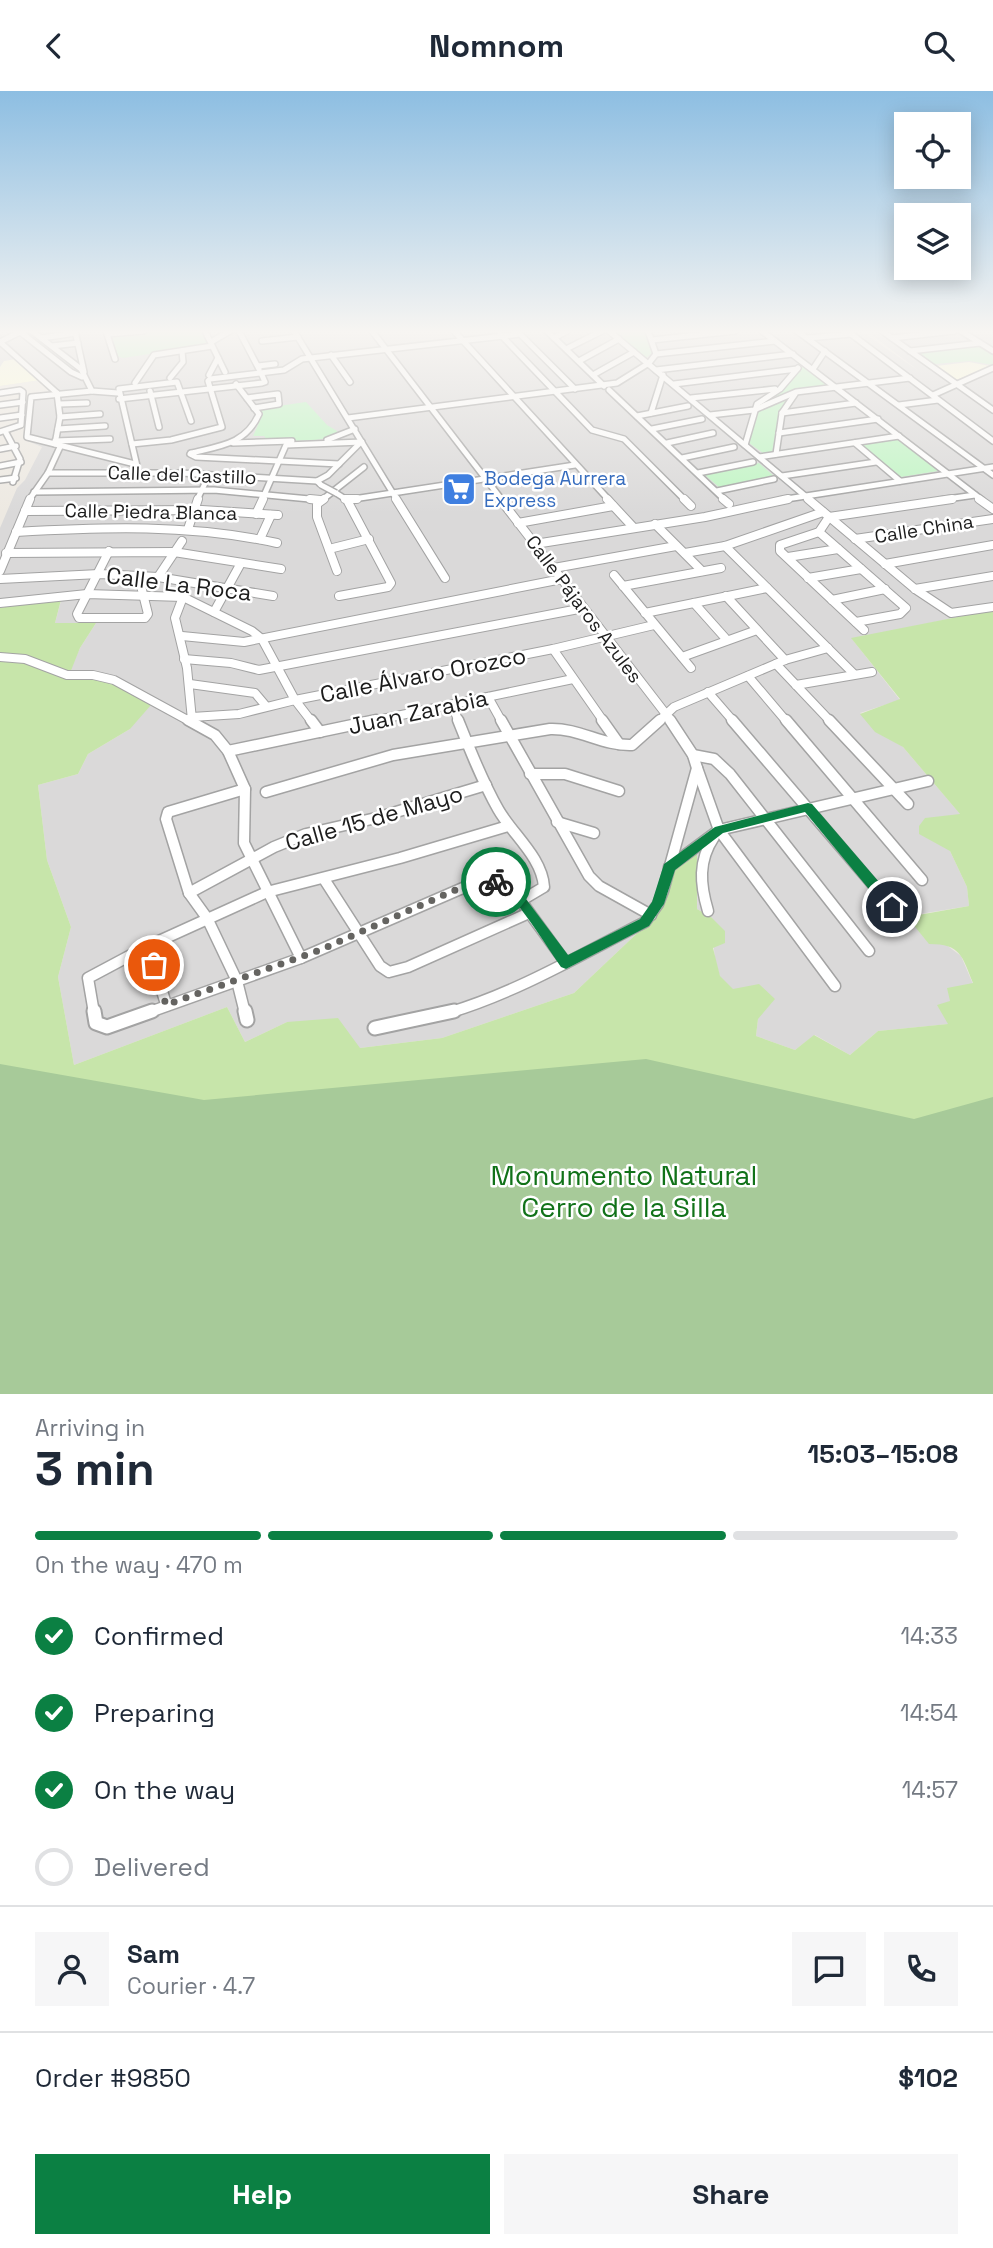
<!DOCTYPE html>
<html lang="en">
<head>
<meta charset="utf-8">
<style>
  body { margin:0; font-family:"Space Grotesk",sans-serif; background:#f6f6f7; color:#1f2937; height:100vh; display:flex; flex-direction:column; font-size:26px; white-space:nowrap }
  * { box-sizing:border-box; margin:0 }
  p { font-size:23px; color:#747a83 }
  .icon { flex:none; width:38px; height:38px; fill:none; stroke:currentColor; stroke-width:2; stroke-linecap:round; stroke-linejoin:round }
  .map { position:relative; height:1303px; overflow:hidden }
  .sheet { display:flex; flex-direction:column; background:#fff; flex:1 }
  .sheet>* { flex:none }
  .fabs { position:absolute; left:894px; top:21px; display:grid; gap:14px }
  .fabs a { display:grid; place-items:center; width:77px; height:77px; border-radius:0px; background:#fff; box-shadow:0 4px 18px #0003; font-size:35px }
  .pin { position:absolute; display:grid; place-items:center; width:60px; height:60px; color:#fff; margin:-30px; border:4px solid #fff; border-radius:50%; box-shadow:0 2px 7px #0007 }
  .courier { position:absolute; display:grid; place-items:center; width:70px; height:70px; margin:-35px; border:5px solid #0b8043; border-radius:50%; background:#fff; color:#222; box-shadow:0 2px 9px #0007 }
  .headline em { font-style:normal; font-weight:700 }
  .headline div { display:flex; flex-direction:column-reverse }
  .headline { display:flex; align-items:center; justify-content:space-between; height:119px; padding:0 35px }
  h1 { font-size:46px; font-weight:700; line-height:52px }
  .bar { display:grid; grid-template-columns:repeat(4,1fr); gap:10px 7px; align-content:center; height:84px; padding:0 35px }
  .bar i { height:9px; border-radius:5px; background:#e0e1e3 }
  .bar .on { background:#0b8043 }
  .bar p { grid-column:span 4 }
  .line { display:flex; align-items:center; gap:18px; padding:0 35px; border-top:2px solid #e0e1e3 }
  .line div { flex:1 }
  .round { display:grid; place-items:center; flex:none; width:74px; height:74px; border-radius:0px; background:#f6f6f7 }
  ol { padding:0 35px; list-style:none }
  li { display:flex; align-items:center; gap:21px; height:77px }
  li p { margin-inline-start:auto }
  li .icon { padding:7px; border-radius:50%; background:#0b8043; color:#fff; stroke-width:4 }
  li:last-child { color:#747a83 }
  li i { width:38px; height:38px; border:4px solid #e0e1e3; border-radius:50% }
  .action { display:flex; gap:14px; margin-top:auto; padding:14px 35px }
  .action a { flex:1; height:80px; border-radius:0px; background:#0b8043; color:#fff; font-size:28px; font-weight:700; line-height:80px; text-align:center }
  .action a+a { background:#f6f6f7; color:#1f2937 }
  header { display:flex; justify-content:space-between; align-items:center; height:91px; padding:0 35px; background:#fff; font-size:32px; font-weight:700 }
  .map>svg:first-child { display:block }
  .residential { fill:#dad9d9 }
  .education { fill:#fdfdda }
  .grass { fill:#c7e5aa }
  .forest { fill:#a7ca99 }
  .park { fill:#c0f5c4 }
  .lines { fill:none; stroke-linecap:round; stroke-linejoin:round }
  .minor-far3-casing { stroke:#a3a3a3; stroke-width:8 }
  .minor-far2-casing { stroke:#a3a3a3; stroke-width:10 }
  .minor-far1-casing { stroke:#a3a3a3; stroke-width:13 }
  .minor-casing { stroke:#a3a3a3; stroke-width:17 }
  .minor-far3 { stroke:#fff; stroke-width:5 }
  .minor-far2 { stroke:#fff; stroke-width:8 }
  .minor-far1 { stroke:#fff; stroke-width:10 }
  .minor { stroke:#fff; stroke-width:13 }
  .minor-bridge-casing { stroke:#a3a3a3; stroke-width:8; stroke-linecap:butt }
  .minor-bridge { stroke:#fff; stroke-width:5 }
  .route { fill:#0b8043 }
  .done { stroke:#656461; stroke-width:7; stroke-dasharray:0 12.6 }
  .labels { text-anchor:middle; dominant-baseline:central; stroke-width:5; stroke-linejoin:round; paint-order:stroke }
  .far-street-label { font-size:19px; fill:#1c1c1c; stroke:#fff }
  .far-shop-label { font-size:19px; fill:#366cbe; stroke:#fff; text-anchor:start }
  .street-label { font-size:23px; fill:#1c1c1c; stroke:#fff }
  .near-park-label { font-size:28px; fill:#117219; stroke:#fff }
</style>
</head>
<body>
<header><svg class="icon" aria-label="back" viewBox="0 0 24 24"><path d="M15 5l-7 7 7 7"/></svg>Nomnom<svg class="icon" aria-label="search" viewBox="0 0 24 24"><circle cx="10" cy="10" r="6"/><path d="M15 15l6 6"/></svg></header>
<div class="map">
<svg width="993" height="1303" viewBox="0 0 993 1303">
  <rect width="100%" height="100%" fill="#ede9e2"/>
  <!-- residential -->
  <polygon class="residential" points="0,240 861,240 919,280 867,240 993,240 993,519 852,548 900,609 860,622 903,656 961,724 950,760 967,796 969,815 908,825 961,865 973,893 950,910 949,933 878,940 850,964 815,944 795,959 756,945 758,928 720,886 715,869 711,826 697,818 698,775 649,831 574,902 442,947 360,957 287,931 245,951 227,916 74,974 58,886 71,836 47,769 38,694 78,683 88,663 130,638 69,582 80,557 96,532 55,532 62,506 0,515 0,437 17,397 25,389 42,356 25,349 27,304 60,300 41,289 0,295"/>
  <!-- education -->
  <g class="education">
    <polygon points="16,268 41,289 0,295 0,276 4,270"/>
    <polygon points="969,271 990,275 956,289 936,275"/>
  </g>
  <!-- grass -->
  <path class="grass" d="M 62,505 L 55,532 L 96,532 L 80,557 L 70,582 L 109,589 L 151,614 L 130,638 L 88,663 L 78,683 L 38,694 L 47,769 L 71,836 L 58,886 L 74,974 L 227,916 L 245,951 L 287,931 L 338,927 L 360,957 L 442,947 L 574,902 L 649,831 L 677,765 L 694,750 L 697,754 L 697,818 L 711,826 L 725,840 L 725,852 L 713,857 L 720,885 L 733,898 L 759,893 L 775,908 L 758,928 L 756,945 L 795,959 L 814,944 L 850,964 L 878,940 L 948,933 L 937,914 L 950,910 L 947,897 L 973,892 C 962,865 961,853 929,853 L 907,826 L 969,815 L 967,796 L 950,760 L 919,743 L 919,735 L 925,727 L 960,723 L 903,656 L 875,641 L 860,623 L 900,608 L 851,547 L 993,519 L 993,1303 L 0,1303 L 0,517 Z"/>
  <!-- forest -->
  <polygon class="forest" points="646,968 914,1028 993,1006 993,1303 0,1303 0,973 204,1009"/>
  <!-- park -->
  <g class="park">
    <polygon points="154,240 202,240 209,254 123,267 117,265 112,244"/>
    <polygon points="613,240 644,240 652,262 646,267"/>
    <polygon points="978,254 993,263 993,274 970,270 935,273 919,262"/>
    <polygon points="804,274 830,295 796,300 763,313 785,297"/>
    <polygon points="791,305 780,320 772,361 763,362 749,352 756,319"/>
    <path d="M 306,311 L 327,334 L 337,340 L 337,344 C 315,352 292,349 268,350 L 264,345 L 253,345 L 263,323 L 257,318 Z"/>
    <polygon points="897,347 938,380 901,386 861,353"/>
    <polygon points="759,372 775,386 720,397 705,384"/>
  </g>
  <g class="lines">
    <!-- minor-far3 casing -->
    <g class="minor-far3-casing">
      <g id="minor-far3">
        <polyline points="19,240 71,281 82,286"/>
        <polyline points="32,240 81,278 92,300 118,302"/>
        <polyline points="75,240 84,281"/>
        <polyline points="106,240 115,268"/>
        <polyline points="205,240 225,281"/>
        <polyline points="239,240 259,278"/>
        <polyline points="294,240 397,409"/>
        <polyline points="372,240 502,409"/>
        <polyline points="454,240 609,409"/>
        <polyline points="547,240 604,295"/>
        <polyline points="609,240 810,409"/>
        <polyline points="762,240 982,409"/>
        <polyline points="797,240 993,384"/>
        <polyline points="847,240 993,350"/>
        <polyline points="882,240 993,319"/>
        <polyline points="961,240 993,260"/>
        <polyline points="518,241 575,298"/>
        <polyline points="107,243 143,240"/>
        <polyline points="500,243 592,339 624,348 685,409"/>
        <polyline points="41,247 76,242"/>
        <polyline points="554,247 567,240"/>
        <polyline points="808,247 851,243"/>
        <polyline points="892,247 954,240"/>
        <polyline points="652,249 735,240"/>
        <polyline points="262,250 298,246"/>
        <polyline points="0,251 57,302"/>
        <polyline points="0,251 20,241"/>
        <polyline points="211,251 230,240"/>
        <polyline points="52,255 78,252"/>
        <polyline points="566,258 602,240"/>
        <polyline points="910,260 980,252"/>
        <polyline points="656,263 775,250"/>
        <polyline points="331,264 350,291"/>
        <polyline points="579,270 619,248"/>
        <polyline points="258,275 275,273"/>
        <polyline points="813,278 825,260"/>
        <polyline points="656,279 793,263"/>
        <polyline points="209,284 218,267"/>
        <polyline points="593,284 634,261"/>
        <polyline points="170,287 183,271 182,260"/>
        <polyline points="135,292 154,264 212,255"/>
        <polyline points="674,293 797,278"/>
        <polyline points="609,299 725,409"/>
        <polyline points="92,300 31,306 27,346 135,373"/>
        <polyline points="150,300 159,336"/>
        <polyline points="0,302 20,299 23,301 21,334 0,341"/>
        <polyline points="933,304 993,277"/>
        <polyline points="247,307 278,303 279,313 254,317"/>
        <polyline points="691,307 775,298"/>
        <polyline points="119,308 262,292 265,291 261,282"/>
        <polyline points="60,313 87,312"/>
        <polyline points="0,314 23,311"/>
        <polyline points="899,314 938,309"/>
        <polyline points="651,322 663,284"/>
        <polyline points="782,322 856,312"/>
        <polyline points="710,324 754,319 796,301 910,287"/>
        <polyline points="637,325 688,315"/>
        <polyline points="60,326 100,323"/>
        <polyline points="0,327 22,324"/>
        <polyline points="348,327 617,292 649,272 656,263 648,240"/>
        <polyline points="58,338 105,335"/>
        <polyline points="652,338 702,328"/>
        <polyline points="5,340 20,368 13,391"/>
        <polyline points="779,342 878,328"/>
        <polyline points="327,349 355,338"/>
        <polyline points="55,350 110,348"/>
        <polyline points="233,352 292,350"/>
        <polyline points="667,352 713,342"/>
        <polyline points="855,352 900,390"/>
        <polyline points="55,353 60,326 57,302"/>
        <polyline points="132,353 171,349 222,336 208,290 210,288 284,279 302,268 520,243"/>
        <polyline points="745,354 757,313 780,298 798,277"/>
        <polyline points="0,358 16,355"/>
        <path d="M 191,362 C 220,355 246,353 259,323 L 236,293"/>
        <polyline points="190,363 196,366 339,373"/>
        <polyline points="776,363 782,322 795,303"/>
        <polyline points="759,366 899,345"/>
        <polyline points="682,367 734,356"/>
        <polyline points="0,375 21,371"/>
        <polyline points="137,375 119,298 177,291 191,330"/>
        <polyline points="48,382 181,382 317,390"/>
        <polyline points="698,382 753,371"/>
        <polyline points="782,385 876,371"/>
        <polyline points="0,389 16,387"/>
        <polyline points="320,393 317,390 328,384 361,351"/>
        <polyline points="717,400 774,388"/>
        <polyline points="34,401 214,399 320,409"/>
        <polyline points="336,402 347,409 575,374"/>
        <polyline points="29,409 48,382 60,356"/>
        <polyline points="197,409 209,384"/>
        <polyline points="262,409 286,354 362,351"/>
        <polyline points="322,409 364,376"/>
        <polyline points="780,409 993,376"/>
        <polyline points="940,409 975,404"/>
      </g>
    </g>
    <!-- minor-far2 casing -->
    <g class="minor-far2-casing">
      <g id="minor-far2">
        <polyline points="310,408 320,409"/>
        <polyline points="324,408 317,413 317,426 337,480"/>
        <polyline points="345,408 357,408"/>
        <polyline points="396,408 445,487"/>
        <polyline points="500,408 672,631"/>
        <polyline points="607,408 633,436"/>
        <polyline points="684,408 691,415"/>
        <polyline points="723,408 729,413"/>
        <polyline points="808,408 915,498 951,522 993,516"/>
        <polyline points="979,408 993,418"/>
        <polyline points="25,420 202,419 278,424"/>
        <polyline points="256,423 263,408"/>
        <polyline points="518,432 613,415"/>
        <polyline points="655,433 702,480"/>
        <polyline points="188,438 198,408"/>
        <path d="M 16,441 C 104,436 190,433 277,452"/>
        <polyline points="819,441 906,517 900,523 856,531"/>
        <polyline points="260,448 271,424"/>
        <polyline points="855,448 993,428"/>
        <polyline points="535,453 705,426 788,408"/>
        <polyline points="725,455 854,583"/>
        <polyline points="329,458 369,448"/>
        <polyline points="109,460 77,523 79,527 145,527 148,523 139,487"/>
        <polyline points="6,462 174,461 281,478"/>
        <polyline points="685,462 725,455 823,421"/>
        <polyline points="788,466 838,458"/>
        <polyline points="885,473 993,454"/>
        <polyline points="554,477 676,455"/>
        <polyline points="0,480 30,408"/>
        <polyline points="614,484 691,577"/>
        <polyline points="158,486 182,450"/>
        <polyline points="808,487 861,478"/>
        <polyline points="0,488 99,483 158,486 273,505"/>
        <polyline points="623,495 721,477"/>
        <polyline points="915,498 993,485"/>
        <polyline points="339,505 388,496 391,492 347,409"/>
        <polyline points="726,505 785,569"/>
        <polyline points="183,506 175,527 187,577 192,629"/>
        <polyline points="832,509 885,498"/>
        <polyline points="0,512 87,503 183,506 252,540 262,548 295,609 312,631"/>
        <polyline points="694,512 727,549"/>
        <polyline points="214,521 241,472"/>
        <polyline points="645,522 767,497"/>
        <polyline points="864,539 780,460 780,454 819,441 829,426 952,408"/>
        <polyline points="182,545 244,551 562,488"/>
        <polyline points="553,558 604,631"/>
        <polyline points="0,566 25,568 67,584 93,584 114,589 191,631"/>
        <polyline points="682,566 757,539"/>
        <polyline points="184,568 231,572 259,579 584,517"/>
        <polyline points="776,573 831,631"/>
        <polyline points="748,585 787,631"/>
        <polyline points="190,593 255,602 266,615"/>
        <polyline points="796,594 872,581"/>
        <polyline points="708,601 734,631"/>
        <polyline points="488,606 502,631"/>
        <polyline points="452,614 459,631"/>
        <polyline points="192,626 239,623 295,609 553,558 654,534"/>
        <polyline points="368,631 573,588"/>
        <polyline points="658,631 674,616 785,569 828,557"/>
      </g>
    </g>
    <!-- minor-far1 casing -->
    <g class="minor-far1-casing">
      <g id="minor-far1">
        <polyline points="188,629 215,644 228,660 245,698 244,752 301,867"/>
        <polyline points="311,629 320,641"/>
        <path d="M 458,629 C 470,659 482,690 498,718 C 512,743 542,766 544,796 L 522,809"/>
        <polyline points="501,629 589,785 599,795 651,824"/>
        <polyline points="602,629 619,653"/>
        <polyline points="732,629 892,816"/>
        <polyline points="786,629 922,789"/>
        <polyline points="829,629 908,713"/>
        <polyline points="228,660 376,629"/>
        <polyline points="693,664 714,668 730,683 869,860"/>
        <polyline points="697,677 719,739 835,895"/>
        <polyline points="530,683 565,683 619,700"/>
        <polyline points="245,698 168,721 166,728 189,802 207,827 237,890 245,922"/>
        <path d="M 266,701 L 393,664 L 550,638 C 579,637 603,655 632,654 L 660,629"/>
        <polyline points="557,731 594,742"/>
        <polyline points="669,776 719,739 928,690"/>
        <polyline points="324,788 380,875 389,881 408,876 529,822"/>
        <polyline points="189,802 274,756 306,743 376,727 486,694"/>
        <path d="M 708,820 C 700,793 698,770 714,746"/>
        <polyline points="148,855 166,913"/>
        <polyline points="94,922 88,887 148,855 267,801 400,767 508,735"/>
        <polyline points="147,922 301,867 479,790 498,792 513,799 566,872"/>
        <path d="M 448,922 C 518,901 580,864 645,831 L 658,813 L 663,800 L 697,677 L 693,664 L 670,629"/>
      </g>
    </g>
    <!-- minor casing -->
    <g class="minor-casing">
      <g id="minor">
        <polyline points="94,920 96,932 107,936 152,920"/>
        <polyline points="245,920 247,929"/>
        <polyline points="375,937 454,920"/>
      </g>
    </g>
    <!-- minor-far3 -->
    <use href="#minor-far3" class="minor-far3"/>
    <!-- minor-far2 -->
    <use href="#minor-far2" class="minor-far2"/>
    <!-- minor-far1 -->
    <use href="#minor-far1" class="minor-far1"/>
    <!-- minor -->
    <use href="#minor" class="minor"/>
    <!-- minor-bridge casing -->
    <g class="minor-bridge-casing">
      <polyline id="minor-bridge" points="321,394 336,402"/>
    </g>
    <!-- minor-bridge -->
    <use href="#minor-bridge" class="minor-bridge"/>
  </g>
  <!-- sky -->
  <linearGradient id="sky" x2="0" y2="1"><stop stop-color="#8dbee2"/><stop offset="0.57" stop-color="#f7f5f2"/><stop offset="1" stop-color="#f7f5f2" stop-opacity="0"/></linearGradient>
  <rect width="993" height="422" fill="url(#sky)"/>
  <!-- route -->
  <path class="route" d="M 808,712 L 812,713 L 897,812 L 897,820 L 887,820 L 805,721 L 723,742 L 675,779 L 664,813 L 649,835 L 566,878 L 561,876 C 545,853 530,828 512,807 C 505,800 495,799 489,791 L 496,786 L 517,796 L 568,864 L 640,828 L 652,811 L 664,773 L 715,736 Z"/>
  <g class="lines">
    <!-- done -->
    <polyline class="done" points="154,874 166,914 320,859 471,792 496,791"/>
  </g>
  <!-- icons -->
  <defs>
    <g id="supermarket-square" transform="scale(1.75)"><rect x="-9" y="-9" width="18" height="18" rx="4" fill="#3f7fe0" stroke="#fff"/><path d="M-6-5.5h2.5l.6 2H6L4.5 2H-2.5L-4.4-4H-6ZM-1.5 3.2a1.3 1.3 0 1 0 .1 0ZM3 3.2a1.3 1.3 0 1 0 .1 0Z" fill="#fff"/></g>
  </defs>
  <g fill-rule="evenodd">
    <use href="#supermarket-square" x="459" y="398"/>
  </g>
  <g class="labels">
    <!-- far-street labels -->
    <g class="far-street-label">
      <text transform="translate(182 384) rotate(2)">Calle del Castillo</text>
      <text transform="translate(151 421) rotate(1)">Calle Piedra Blanca</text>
      <text transform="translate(924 438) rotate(-9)">Calle China</text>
      <text transform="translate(584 518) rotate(53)">Calle Pájaros Azules</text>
    </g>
    <!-- far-shop labels -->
    <g class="far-shop-label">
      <text x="484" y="387">Bodega Aurrera<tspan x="484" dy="22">Express</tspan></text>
    </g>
    <!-- street labels -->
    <g class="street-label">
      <text transform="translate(179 493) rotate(7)">Calle La Roca</text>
      <text transform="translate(423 584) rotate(-11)">Calle Álvaro Orozco</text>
      <text transform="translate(418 621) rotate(-12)">Juan Zarabia</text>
      <text transform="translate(374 727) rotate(-16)">Calle 15 de Mayo</text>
    </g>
    <!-- near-park labels -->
    <g class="near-park-label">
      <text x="624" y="1084">Monumento Natural<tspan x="624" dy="32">Cerro de la Silla</tspan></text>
    </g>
  </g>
</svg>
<div class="fabs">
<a><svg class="icon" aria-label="locate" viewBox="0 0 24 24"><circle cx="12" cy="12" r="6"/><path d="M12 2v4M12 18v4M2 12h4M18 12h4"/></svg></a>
<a><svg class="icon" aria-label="layers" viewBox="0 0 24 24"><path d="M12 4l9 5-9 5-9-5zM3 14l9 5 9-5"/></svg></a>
</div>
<div class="pin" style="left:154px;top:874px;background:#ea580c"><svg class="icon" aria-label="bag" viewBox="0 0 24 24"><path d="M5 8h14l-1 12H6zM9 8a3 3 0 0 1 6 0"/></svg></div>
<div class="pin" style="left:892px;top:816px;background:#1f2937"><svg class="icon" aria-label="home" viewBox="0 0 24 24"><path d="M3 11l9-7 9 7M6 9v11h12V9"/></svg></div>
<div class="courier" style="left:496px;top:791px"><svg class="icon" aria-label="bike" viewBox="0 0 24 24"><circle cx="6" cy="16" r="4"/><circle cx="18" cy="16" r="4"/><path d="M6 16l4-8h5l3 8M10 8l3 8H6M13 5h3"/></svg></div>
</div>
<section class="sheet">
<div class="headline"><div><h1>3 min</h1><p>Arriving in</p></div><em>15:03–15:08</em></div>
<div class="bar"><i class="on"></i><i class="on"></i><i class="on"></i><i></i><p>On the way · 470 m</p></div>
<ol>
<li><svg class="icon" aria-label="check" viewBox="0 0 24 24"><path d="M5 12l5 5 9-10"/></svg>Confirmed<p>14:33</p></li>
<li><svg class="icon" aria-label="check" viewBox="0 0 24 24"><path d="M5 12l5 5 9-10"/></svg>Preparing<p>14:54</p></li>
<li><svg class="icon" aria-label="check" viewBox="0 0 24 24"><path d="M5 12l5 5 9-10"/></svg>On the way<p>14:57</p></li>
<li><i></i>Delivered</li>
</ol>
<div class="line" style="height:126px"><a class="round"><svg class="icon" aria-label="person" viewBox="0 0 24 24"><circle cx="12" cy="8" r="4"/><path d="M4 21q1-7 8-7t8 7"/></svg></a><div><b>Sam</b><p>Courier · 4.7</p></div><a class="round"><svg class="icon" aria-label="chat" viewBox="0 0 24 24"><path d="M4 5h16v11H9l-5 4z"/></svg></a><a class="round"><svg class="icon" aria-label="phone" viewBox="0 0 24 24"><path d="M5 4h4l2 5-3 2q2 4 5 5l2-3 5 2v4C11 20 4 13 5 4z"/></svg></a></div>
<div class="line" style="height:91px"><div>Order #9850</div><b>$102</b></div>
<div class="action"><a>Help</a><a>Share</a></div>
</section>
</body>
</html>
